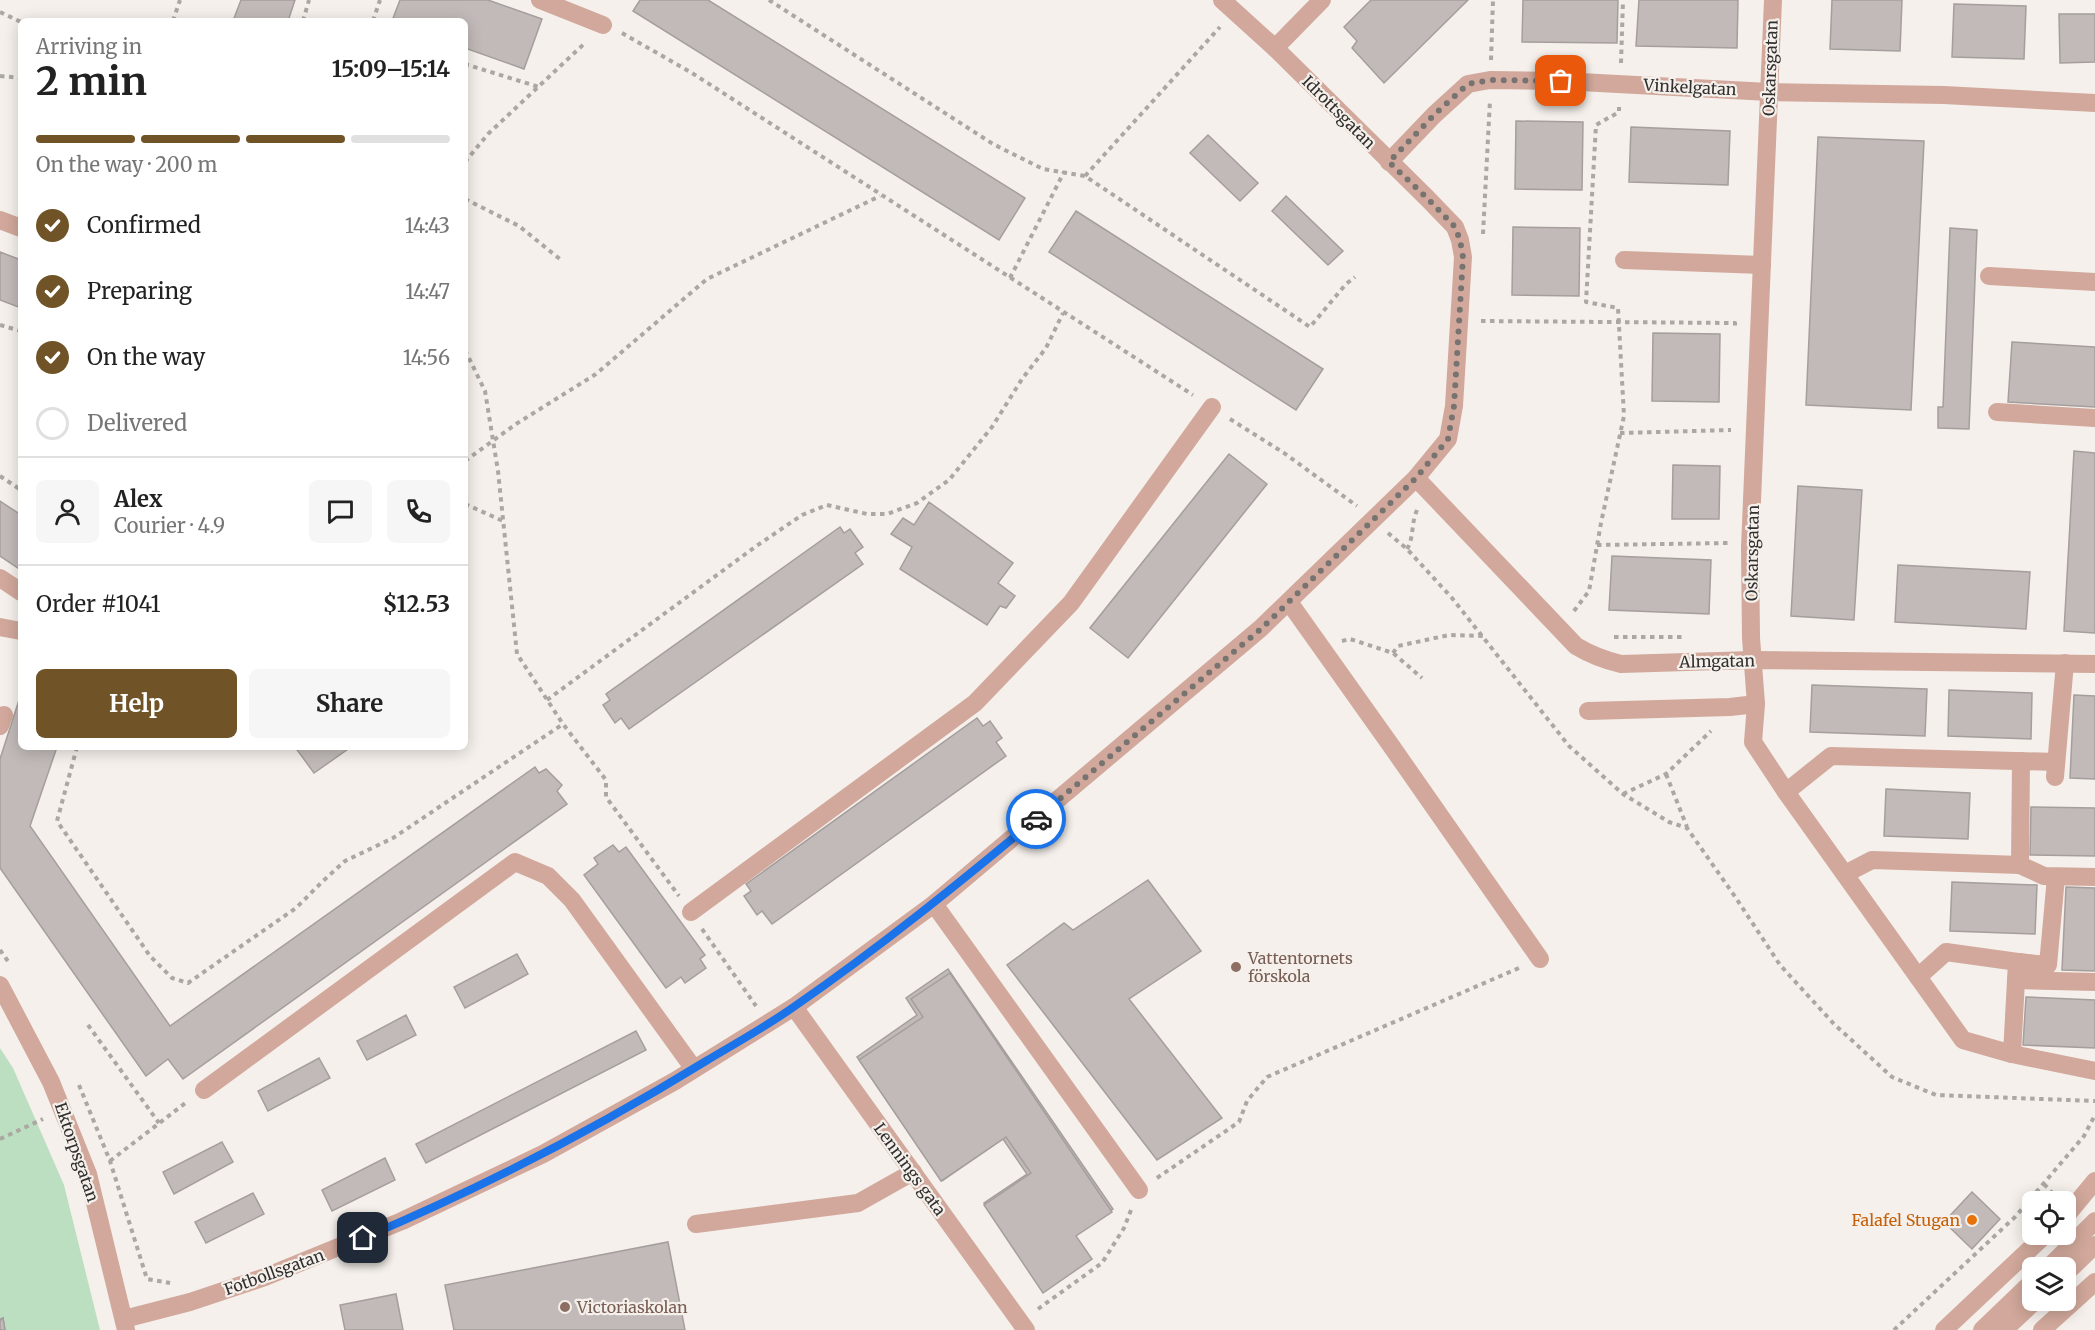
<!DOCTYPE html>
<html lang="en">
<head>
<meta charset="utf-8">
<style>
  body { margin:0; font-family:Merriweather,serif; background:#f6f6f6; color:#222; height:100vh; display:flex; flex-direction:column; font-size:22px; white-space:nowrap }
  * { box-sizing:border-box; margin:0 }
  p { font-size:20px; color:#767676 }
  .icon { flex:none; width:33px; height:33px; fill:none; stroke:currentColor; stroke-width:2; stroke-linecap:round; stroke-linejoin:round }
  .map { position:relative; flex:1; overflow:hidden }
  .drawer { position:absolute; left:18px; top:18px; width:450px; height:732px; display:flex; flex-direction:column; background:#fff; border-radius:9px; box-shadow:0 3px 15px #0003 }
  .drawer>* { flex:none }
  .controls { position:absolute; left:2022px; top:1191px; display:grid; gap:12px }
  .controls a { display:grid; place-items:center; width:54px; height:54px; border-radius:9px; background:#fff; box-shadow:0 3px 15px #0003; font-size:30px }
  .pin { position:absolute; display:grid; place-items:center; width:51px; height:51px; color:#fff; margin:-26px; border-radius:12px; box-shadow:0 3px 9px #0006 }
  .courier { position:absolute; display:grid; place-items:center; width:60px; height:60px; margin:-30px; border:4px solid #1a73e8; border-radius:50%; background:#fff; color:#222; box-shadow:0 2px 8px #0007 }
  .headline em { font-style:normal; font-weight:700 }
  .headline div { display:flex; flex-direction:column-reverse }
  .headline { display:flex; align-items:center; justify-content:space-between; height:102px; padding:0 18px }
  h1 { font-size:39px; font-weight:700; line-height:45px }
  .bar { display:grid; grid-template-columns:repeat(4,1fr); gap:9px 6px; align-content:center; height:72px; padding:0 18px }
  .bar i { height:8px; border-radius:4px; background:#e0e0e0 }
  .bar .on { background:#705427 }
  .bar p { grid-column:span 4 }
  .line { display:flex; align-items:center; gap:15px; padding:0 18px; border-top:2px solid #e0e0e0 }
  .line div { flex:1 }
  .round { display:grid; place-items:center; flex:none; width:63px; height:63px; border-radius:9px; background:#f6f6f6 }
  ol { padding:0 18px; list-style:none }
  li { display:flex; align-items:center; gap:18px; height:66px }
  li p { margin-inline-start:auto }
  li .icon { padding:6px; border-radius:50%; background:#705427; color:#fff; stroke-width:4 }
  li:last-child { color:#767676 }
  li i { width:33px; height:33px; border:3px solid #e0e0e0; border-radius:50% }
  .action { display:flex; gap:12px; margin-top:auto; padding:12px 18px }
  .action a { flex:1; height:69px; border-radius:9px; background:#705427; color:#fff; font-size:24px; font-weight:700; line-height:69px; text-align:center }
  .action a+a { background:#f6f6f6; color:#222 }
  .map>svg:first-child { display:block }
  .green { fill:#bddfc1 }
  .building { fill:#c1bab8; stroke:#a59e9d; stroke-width:1.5 }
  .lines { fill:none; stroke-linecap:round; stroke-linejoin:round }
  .path { stroke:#aba7a3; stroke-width:4; stroke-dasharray:4.5 4.5; stroke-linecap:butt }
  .minor { stroke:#d1a89b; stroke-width:18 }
  .done { stroke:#767370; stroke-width:6; stroke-dasharray:0 10.8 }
  .route { stroke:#1a73e8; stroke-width:8 }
  .education-dot { fill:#8d6e63; stroke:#f5f0eb; stroke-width:2 }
  .food-dot { fill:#e8710a; stroke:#f5f0eb; stroke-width:2 }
  .labels { text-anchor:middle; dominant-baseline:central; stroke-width:4.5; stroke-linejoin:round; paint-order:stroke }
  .street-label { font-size:16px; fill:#32302e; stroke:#f5f0eb }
  .education-label { font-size:16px; fill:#785e54; stroke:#f5f0eb; text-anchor:start }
  .food-label { font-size:16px; fill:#c56008; stroke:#f5f0eb; text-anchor:end }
</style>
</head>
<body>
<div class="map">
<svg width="2095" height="1330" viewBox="0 0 2095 1330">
  <rect width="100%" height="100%" fill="#f5f0eb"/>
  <!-- green -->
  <polygon class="green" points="0,1048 13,1068 64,1185 100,1330 0,1330"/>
  <!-- building -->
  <g class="building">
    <polygon points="241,0 295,0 288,21 233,21"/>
    <polygon points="400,0 488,0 542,19 524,69 465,48 465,21 392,21"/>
    <polygon points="640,0 708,0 1025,198 999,240 633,11"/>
    <polygon points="1371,0 1468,0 1384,83 1352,48 1357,41 1344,27"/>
    <polygon points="1523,0 1618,0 1617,43 1522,42"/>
    <polygon points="1639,0 1738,0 1737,48 1636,46"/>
    <polygon points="1832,0 1902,0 1900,51 1830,49"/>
    <polygon points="1954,4 2026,6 2024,59 1952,57"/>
    <polygon points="2059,14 2095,14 2095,62 2060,63"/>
    <polygon points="1516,121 1583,122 1582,190 1515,189"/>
    <polygon points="1631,127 1730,131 1728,185 1629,182"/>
    <polygon points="1208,135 1258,183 1240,201 1190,153"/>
    <polygon points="1818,137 1924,141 1911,410 1806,405"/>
    <polygon points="1286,196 1343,251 1328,265 1272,211"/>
    <polygon points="1076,211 1323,369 1296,410 1049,252"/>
    <polygon points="1513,227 1580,228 1579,296 1512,295"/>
    <polygon points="1950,228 1977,230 1969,429 1938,428 1938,407 1943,407"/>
    <polygon points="0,252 21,260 21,308 0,300"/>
    <polygon points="1653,333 1720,334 1719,402 1652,401"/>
    <polygon points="2012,342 2095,347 2095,407 2008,402"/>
    <polygon points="2074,451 2095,453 2095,633 2064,631"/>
    <polygon points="1229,454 1267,484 1128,658 1090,628"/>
    <polygon points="1673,465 1720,466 1719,519 1672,519"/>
    <polygon points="1798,486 1862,490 1854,620 1791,616"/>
    <polygon points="0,501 21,515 21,570 0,556"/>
    <polygon points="929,502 1013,563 998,583 1015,596 1006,608 1000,606 987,625 900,569 912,547 891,534 903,518 914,525"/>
    <polygon points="840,527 844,533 850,529 863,547 855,553 863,564 629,729 621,718 615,723 603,705 610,700 606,694"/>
    <polygon points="1612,556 1711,560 1709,614 1609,610"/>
    <polygon points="1898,565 2030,572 2026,629 1895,622"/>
    <polygon points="1812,685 1927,689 1925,736 1810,732"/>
    <polygon points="1949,690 2032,693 2031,739 1948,736"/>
    <polygon points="21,694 21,747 57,747 30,826 170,1026 535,767 539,773 546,769 562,785 557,791 567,804 183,1079 168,1059 146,1076 0,868 0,759"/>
    <polygon points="2074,695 2095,696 2095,779 2070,778"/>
    <polygon points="977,718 983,726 990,721 1002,738 996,742 1006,756 772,924 762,911 757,915 744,896 751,891 746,884"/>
    <polygon points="295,747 351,747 314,773"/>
    <polygon points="1886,789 1970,793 1968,839 1884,836"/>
    <polygon points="2031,807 2095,808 2095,856 2030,855"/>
    <polygon points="613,845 619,852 626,847 705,955 700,959 706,968 685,983 681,977 666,988 584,875 598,864 594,858"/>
    <polygon points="1148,880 1201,951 1129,999 1222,1118 1157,1160 1007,965 1064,923 1073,930"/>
    <polygon points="1952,882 2037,885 2035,934 1950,931"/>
    <polygon points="2066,887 2095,888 2095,971 2062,970"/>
    <polygon points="517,954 528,974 465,1008 454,987"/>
    <polygon points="948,969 1113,1209 1073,1236 1086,1255 1041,1286 984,1203 1027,1174 1003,1139 942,1181 857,1057 917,1015 906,998"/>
    <polygon points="950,973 1112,1212 1076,1236 1092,1259 1043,1293 984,1205 1031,1173 1006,1137 941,1181 859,1060 923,1017 911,999"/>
    <polygon points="2026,997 2095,1000 2095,1048 2023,1045"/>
    <polygon points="406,1015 416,1035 367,1060 357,1041"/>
    <polygon points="636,1031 646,1050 426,1163 416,1144"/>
    <polygon points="319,1058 330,1078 268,1111 258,1091"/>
    <polygon points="222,1142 233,1162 174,1194 163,1172"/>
    <polygon points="385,1158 395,1180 332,1211 322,1190"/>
    <polygon points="1972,1192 2000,1219 1972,1249 1944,1222"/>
    <polygon points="253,1193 264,1214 206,1243 195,1222"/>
    <polygon points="668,1242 685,1330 454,1330 445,1285"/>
    <polygon points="396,1294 403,1330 345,1330 340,1305"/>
    <polygon points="3,1318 5,1330 0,1330 0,1319"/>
    <polygon points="3,1318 5,1330 0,1330 0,1321"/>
  </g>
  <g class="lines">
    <!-- path -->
    <g class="path">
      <polyline points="769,0 993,144 1043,169 1085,176 1310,327 1346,284 1355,277"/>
      <polyline points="0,12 21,22"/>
      <polyline points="173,21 180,0"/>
      <polyline points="303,21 309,0"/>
      <polyline points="373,21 380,0"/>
      <polyline points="622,33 692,73 1193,395"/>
      <polyline points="1491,60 1493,0"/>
      <polyline points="1621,63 1623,0"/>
      <polyline points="465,67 468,65 539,87"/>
      <polyline points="0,76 21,78"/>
      <polyline points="465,162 488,134 586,42"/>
      <polyline points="1085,176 1220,27"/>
      <polyline points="465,199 519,226 561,260"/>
      <polyline points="1483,234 1490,100"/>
      <polyline points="1010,278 1064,172"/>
      <polyline points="1481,321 1735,323 1735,326"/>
      <polyline points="0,325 21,331"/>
      <polyline points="465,350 485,391 498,471 517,654 563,724 606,780 606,797 679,896"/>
      <polyline points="1230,419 1284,453 1357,506"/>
      <polyline points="1620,433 1731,430"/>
      <polyline points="465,461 516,424 596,374 707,279 880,196"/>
      <polyline points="0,476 21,490"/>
      <polyline points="465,504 503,521"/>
      <polyline points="1388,533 1407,549 1452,598 1569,746 1623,794 1669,822 1687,828 1736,898 1780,965 1834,1024 1892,1077 1936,1095 2095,1101"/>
      <polyline points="1597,545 1728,543"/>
      <path d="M 1407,549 C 1414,538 1411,523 1417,510"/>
      <polyline points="1574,611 1589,591 1601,523 1624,416 1618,308 1586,302 1596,125 1619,112 1619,107"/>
      <polyline points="1614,637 1684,637"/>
      <polyline points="1342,641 1350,639 1393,653 1422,678"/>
      <polyline points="1393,653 1398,646 1449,635 1483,636"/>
      <polyline points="547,700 755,547 802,515 827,505 867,514 887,514 917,503 949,480 992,427 1022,379 1046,348 1063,313"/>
      <polyline points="77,747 57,821 150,956 172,978 188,983 296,908 323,881 345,861 393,838 563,724"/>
      <polyline points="1666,774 1687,827"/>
      <polyline points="1623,794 1666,774 1711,731"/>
      <polyline points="702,929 756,1006"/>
      <polyline points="0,950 10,964"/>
      <polyline points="88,1025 159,1123"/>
      <polyline points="79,1085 110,1161 147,1279 170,1283"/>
      <polyline points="0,1139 43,1119"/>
      <polyline points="110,1161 188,1101"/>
      <polyline points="1157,1178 1239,1122 1247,1101 1267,1077 1519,968"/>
      <polyline points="2044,1184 2056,1197"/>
      <polyline points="1038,1309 1102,1263 1124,1228 1131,1210"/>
      <polyline points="1894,1330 2015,1217 2084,1136 2095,1115"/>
    </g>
    <!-- minor -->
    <g class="minor">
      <polyline points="540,0 603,25"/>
      <polyline points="1773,0 1750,548 1751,638 1756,704 1753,742 1786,792 1963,1040 2012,1054 2017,962 2048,965 2056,877"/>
      <polyline points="1275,48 1322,0"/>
      <polyline points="1389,162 1434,115 1468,84 1490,80 1561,81 1769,92 1944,95 2095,103"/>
      <polyline points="0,220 21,228"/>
      <polyline points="1624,260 1762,265"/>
      <polyline points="1989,276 2095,282"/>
      <polyline points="1997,412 2095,418"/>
      <path d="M 1416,478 L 1576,646 C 1591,655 1604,660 1621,664 L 1753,660 L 2095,664"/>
      <polyline points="0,578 21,592"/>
      <polyline points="1289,602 1392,747 1540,959"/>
      <polyline points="0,627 21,631"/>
      <polyline points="1588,711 1730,707 1756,704"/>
      <polyline points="0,726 4,715"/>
      <polyline points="2055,777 2065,663"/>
      <polyline points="1786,792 1831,756 2056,762"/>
      <polyline points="2020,865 2044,876 2095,877"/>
      <polyline points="1845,874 1872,860 2020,865 2021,761"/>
      <polyline points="934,904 1139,1190"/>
      <polyline points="691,912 975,703 1071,603 1212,407"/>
      <polyline points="1918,977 1946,952 2025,963"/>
      <polyline points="2016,980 2095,982"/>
      <polyline points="0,985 51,1082 88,1174 126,1330"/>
      <polyline points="794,1007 1026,1330"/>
      <polyline points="2012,1054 2095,1071"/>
      <polyline points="204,1090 515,862 548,876 572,900 694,1069"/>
      <polyline points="2066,1216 2095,1181"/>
      <polyline points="696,1224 858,1203 913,1172"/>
      <polyline points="2048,1268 2095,1221"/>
      <polyline points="2066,1273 2095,1245"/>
      <polyline points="124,1319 190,1302 265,1277 402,1221 543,1154 675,1081 794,1007 934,904 1261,628 1416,478 1448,439 1454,406 1463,257 1460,240 1455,227 1427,198 1275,48 1222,0"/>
      <polyline points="1944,1330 2046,1234"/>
      <polyline points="1982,1330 2032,1282"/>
      <polyline points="2004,1330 2036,1300"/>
      <polyline points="2042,1330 2095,1282"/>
    </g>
  </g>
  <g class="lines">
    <!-- done -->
    <polyline class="done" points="1036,819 1262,628 1416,478 1448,439 1454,406 1463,257 1460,240 1455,227 1427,198 1389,162 1434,115 1468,84 1490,80 1561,81"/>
    <!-- route -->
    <path class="route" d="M 363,1238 C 482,1188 597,1128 706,1061 C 736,1043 767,1026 795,1006 C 879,948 958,884 1036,819"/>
  </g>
  <!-- markers -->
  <g class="education-dot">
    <circle cx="1236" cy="967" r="6"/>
    <circle cx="565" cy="1307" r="6"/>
  </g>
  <circle class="food-dot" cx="1972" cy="1220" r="6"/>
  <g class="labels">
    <!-- street labels -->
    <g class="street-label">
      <text transform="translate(1770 68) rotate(-88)">Oskarsgatan</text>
      <text transform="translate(1690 87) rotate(3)">Vinkelgatan</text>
      <text transform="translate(1339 112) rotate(45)">Idrottsgatan</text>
      <text transform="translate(1752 553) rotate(-89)">Oskarsgatan</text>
      <text transform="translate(1717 661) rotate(-1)">Almgatan</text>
      <text transform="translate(77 1152) rotate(71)">Ektorpsgatan</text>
      <text transform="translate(910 1169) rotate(54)">Lennings gata</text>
      <text transform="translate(274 1272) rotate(-20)">Fotbollsgatan</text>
    </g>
    <!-- education labels -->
    <g class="education-label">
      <text x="1248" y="958">Vattentornets<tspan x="1248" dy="18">förskola</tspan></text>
      <text x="577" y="1307">Victoriaskolan</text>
    </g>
    <!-- food labels -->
    <g class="food-label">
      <text x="1960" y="1220">Falafel Stugan</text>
    </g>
  </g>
</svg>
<div class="controls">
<a><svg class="icon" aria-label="locate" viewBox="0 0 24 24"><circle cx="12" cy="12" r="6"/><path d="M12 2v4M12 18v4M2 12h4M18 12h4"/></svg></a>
<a><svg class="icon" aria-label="layers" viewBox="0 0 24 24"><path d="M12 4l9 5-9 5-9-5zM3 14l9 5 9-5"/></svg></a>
</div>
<div class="pin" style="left:1561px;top:81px;background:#ea580c"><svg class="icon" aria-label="bag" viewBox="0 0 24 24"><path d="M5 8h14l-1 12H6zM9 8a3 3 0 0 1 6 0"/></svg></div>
<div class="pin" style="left:363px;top:1238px;background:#1f2937"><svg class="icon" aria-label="home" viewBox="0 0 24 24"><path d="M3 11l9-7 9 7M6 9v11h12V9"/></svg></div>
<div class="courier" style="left:1036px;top:819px"><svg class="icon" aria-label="car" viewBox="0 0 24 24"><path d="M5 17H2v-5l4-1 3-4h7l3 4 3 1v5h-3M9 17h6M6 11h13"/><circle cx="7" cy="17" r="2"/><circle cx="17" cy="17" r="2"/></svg></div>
<section class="drawer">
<div class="headline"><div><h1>2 min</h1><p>Arriving in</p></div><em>15:09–15:14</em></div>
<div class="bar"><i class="on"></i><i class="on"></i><i class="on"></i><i></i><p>On the way · 200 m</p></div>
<ol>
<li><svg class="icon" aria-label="check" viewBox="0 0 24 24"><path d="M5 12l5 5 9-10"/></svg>Confirmed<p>14:43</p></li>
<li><svg class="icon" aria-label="check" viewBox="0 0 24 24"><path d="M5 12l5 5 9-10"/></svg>Preparing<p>14:47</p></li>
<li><svg class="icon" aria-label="check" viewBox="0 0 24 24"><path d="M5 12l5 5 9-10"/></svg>On the way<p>14:56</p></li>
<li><i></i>Delivered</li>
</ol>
<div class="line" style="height:108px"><a class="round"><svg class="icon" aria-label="person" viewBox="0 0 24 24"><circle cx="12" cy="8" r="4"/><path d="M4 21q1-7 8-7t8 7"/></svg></a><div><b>Alex</b><p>Courier · 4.9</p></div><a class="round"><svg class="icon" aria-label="chat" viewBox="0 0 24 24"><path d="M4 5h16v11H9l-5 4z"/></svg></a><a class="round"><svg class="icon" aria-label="phone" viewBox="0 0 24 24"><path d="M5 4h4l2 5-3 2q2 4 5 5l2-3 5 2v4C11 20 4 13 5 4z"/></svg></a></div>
<div class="line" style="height:78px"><div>Order #1041</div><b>$12.53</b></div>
<div class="action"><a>Help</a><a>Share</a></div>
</section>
</div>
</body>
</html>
